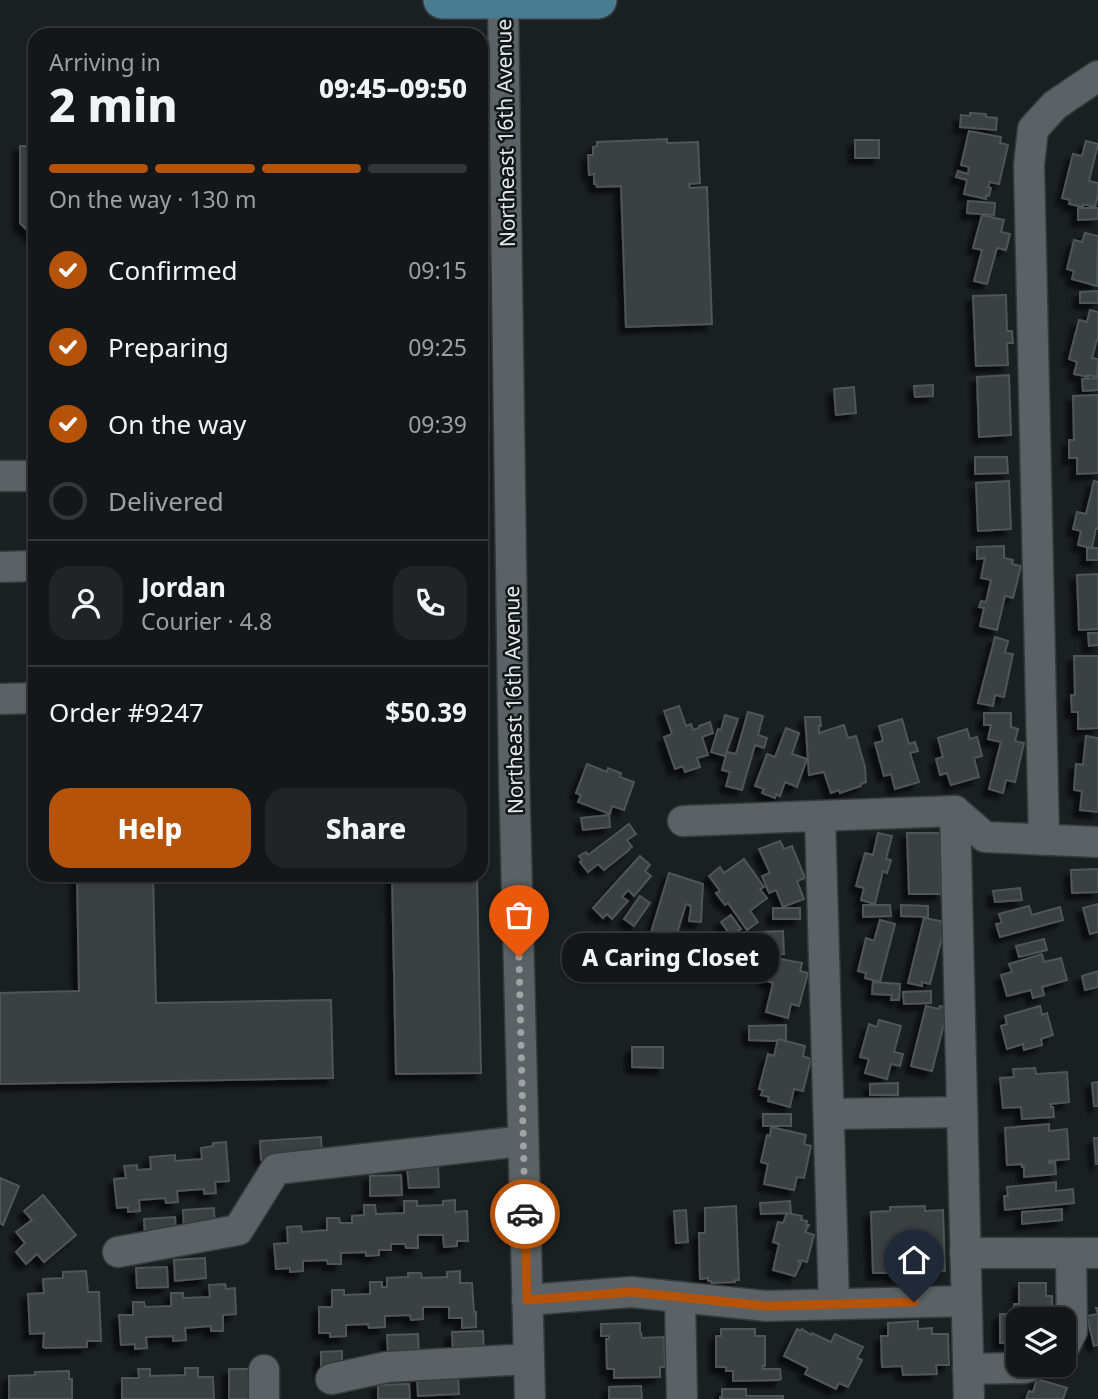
<!DOCTYPE html>
<html lang="en">
<head>
<meta charset="utf-8">
<style>
  body { margin:0; font-family:"Noto Sans",sans-serif; background:#212426; color:#f1f3f6; height:100vh; display:flex; flex-direction:column; font-size:26px; white-space:nowrap }
  * { box-sizing:border-box; margin:0 }
  p { font-size:23px; color:#9d9fa2 }
  .icon { flex:none; width:38px; height:38px; fill:none; stroke:currentColor; stroke-width:2; stroke-linecap:round; stroke-linejoin:round }
  .map { position:relative; flex:1; overflow:hidden }
  .details { position:absolute; left:28px; top:28px; width:460px; height:854px; display:flex; flex-direction:column; background:#141719; border-radius:21px; box-shadow:0 2px 5px #0004,0 0 0 2px #333638 }
  .details>* { flex:none }
  .controls { position:absolute; left:1006px; top:1307px; display:grid; gap:14px }
  .controls a { display:grid; place-items:center; width:70px; height:70px; border-radius:14px; background:#141719; box-shadow:0 2px 5px #0004,0 0 0 2px #333638; font-size:35px }
  .pin { position:absolute; display:grid; place-items:center; width:60px; height:60px; color:#fff; margin:-72px -30px; border-radius:50% 50% 50% 0; rotate:-45deg; box-shadow:0 0 7px #0007 }
  .pin .icon { rotate:45deg }
  .courier { position:absolute; display:grid; place-items:center; width:70px; height:70px; margin:-35px; border:5px solid #b45309; border-radius:50%; background:#fff; color:#222; box-shadow:0 2px 9px #0007 }
  .bubble { position:absolute; height:49px; border-radius:21px; background:#141719; box-shadow:0 2px 5px #0004,0 0 0 2px #333638; font-size:23px; font-weight:800; line-height:49px; text-align:center }
  .headline em { font-style:normal; font-weight:800 }
  .headline div { display:flex; flex-direction:column-reverse }
  .headline { display:flex; align-items:center; justify-content:space-between; height:119px; padding:0 21px }
  h1 { font-size:46px; font-weight:800; line-height:52px }
  .bar { display:grid; grid-template-columns:repeat(4,1fr); gap:10px 7px; align-content:center; height:84px; padding:0 21px }
  .bar i { height:9px; border-radius:5px; background:#333638 }
  .bar .selected { background:#b45309 }
  .bar p { grid-column:span 4 }
  .line { display:flex; align-items:center; gap:18px; padding:0 21px; border-top:2px solid #333638 }
  .line div { flex:1 }
  .round { display:grid; place-items:center; flex:none; width:74px; height:74px; border-radius:21px; background:#212426 }
  ol { padding:0 21px; list-style:none }
  li { display:flex; align-items:center; gap:21px; height:77px }
  li p { margin-inline-start:auto }
  li .icon { padding:7px; border-radius:50%; background:#b45309; color:#fff; stroke-width:4 }
  li:last-child { color:#9d9fa2 }
  li i { width:38px; height:38px; border:4px solid #333638; border-radius:50% }
  .cta { display:flex; gap:14px; margin-top:auto; padding:14px 21px }
  .cta a { flex:1; height:80px; border-radius:21px; background:#b45309; color:#fff; font-size:28px; font-weight:800; line-height:80px; text-align:center }
  .cta a+a { background:#212426; color:#f1f3f6 }
  .map>svg:first-child { display:block }
  .building { fill:#3a3f42; stroke:#4f5558; stroke-width:2; filter:url(#shadow) }
  .lines { fill:none; stroke-linecap:round; stroke-linejoin:round }
  .minor-casing { stroke:#363a3c; stroke-width:33 }
  .major-casing { stroke:#363a3c; stroke-width:40 }
  .minor { stroke:#5b6164; stroke-width:30 }
  .major { stroke:#4a7c91; stroke-width:37 }
  .done { stroke:#9fa3a4; stroke-width:7; stroke-dasharray:0 12.6 }
  .route { stroke:#b45309; stroke-width:9 }
  .labels { text-anchor:middle; dominant-baseline:central; stroke-width:5; stroke-linejoin:round; paint-order:stroke }
  .street-label { font-size:21px; fill:#e6eaeb; stroke:#111618 }
</style>
</head>
<body>
<div class="map">
<svg width="1098" height="1399" viewBox="0 0 1098 1399">
  <defs>
    <filter id="shadow"><feDropShadow dx="-6" dy="6" stdDeviation="2" flood-color="#0009"/></filter>
  </defs>
  <rect width="100%" height="100%" fill="#1a1f21"/>
  <!-- building -->
  <g class="building">
    <polygon points="970,113 986,114 986,117 997,118 996,130 960,127 961,115 970,116"/>
    <polygon points="969,131 1001,137 1000,143 1008,145 999,184 990,182 988,187 991,188 989,196 986,195 986,199 964,194 967,180 956,177 958,171 968,174 969,167 961,165"/>
    <polygon points="667,139 667,143 698,142 700,183 689,184 690,188 707,187 712,324 626,327 621,186 597,187 596,184 594,184 594,174 589,175 588,155 593,155 593,147 597,146 597,142"/>
    <rect x="855" y="140" width="24" height="18"/>
    <polygon points="1086,141 1098,144 1089,181 1098,183 1098,195 1095,207 1083,204 1083,207 1069,204 1070,200 1062,198 1073,154 1082,156"/>
    <polygon points="20,146 35,146 35,238 20,223"/>
    <polygon points="968,201 995,203 994,215 967,213"/>
    <polygon points="1078,208 1098,208 1098,219 1078,220"/>
    <polygon points="982,215 1004,220 1001,232 1010,234 1006,250 997,248 987,284 974,281 982,250 973,248"/>
    <polygon points="1085,233 1098,236 1097,286 1072,279 1074,271 1067,269 1074,240 1082,242"/>
    <polygon points="1098,291 1098,303 1080,303 1080,292"/>
    <polygon points="1006,295 1007,331 1012,331 1013,343 1007,343 1008,365 976,366 973,296"/>
    <polygon points="1090,310 1098,312 1098,336 1092,358 1098,359 1097,377 1088,375 1088,377 1074,374 1077,362 1069,359 1079,320 1087,322"/>
    <polygon points="1009,375 1011,435 979,437 977,377"/>
    <polygon points="1098,378 1098,390 1083,391 1082,379"/>
    <polygon points="933,385 933,396 915,397 914,386"/>
    <polygon points="854,387 856,413 836,415 834,389"/>
    <polygon points="1098,395 1098,473 1077,474 1077,458 1069,458 1069,440 1074,440 1073,396"/>
    <polygon points="975,457 1007,457 1008,473 975,474"/>
    <polygon points="1009,481 1011,529 978,531 976,483"/>
    <polygon points="1094,481 1098,482 1098,529 1096,528 1092,548 1078,545 1081,531 1073,529 1077,512 1086,514"/>
    <polygon points="1004,546 1004,558 1013,560 1012,564 1021,566 1013,598 1005,596 997,630 980,626 984,608 979,607 981,601 986,602 991,580 981,578 985,558 977,559 977,547"/>
    <rect x="1087" y="548" width="11" height="12"/>
    <polygon points="1098,574 1098,629 1079,630 1077,575"/>
    <polygon points="1088,633 1098,633 1098,645 1089,646"/>
    <polygon points="995,637 1008,641 1005,653 1013,654 1004,697 995,695 993,706 978,703"/>
    <polygon points="1074,656 1098,656 1098,728 1078,729 1078,712 1072,712 1071,695 1075,695"/>
    <polygon points="679,706 686,726 691,724 693,730 699,728 699,726 710,722 713,733 702,737 708,755 697,758 700,767 685,772 683,766 675,769 664,737 672,734 664,711"/>
    <polygon points="748,712 763,716 758,735 767,738 764,748 755,745 742,790 726,786 730,772 722,770 727,752 736,754"/>
    <polygon points="984,713 1011,713 1011,727 1018,729 1015,741 1024,743 1015,782 1006,780 1003,793 989,789 1001,742 988,739 991,725 984,725"/>
    <polygon points="725,715 738,719 725,756 711,752 718,729 721,730"/>
    <polygon points="805,717 820,717 821,726 819,726 819,733 844,725 848,738 856,736 865,767 866,782 861,784 861,786 840,793 839,790 831,793 824,772 809,775"/>
    <polygon points="902,719 909,744 915,742 918,751 910,753 919,782 895,789 891,774 884,776 875,743 883,741 879,726"/>
    <polygon points="786,728 799,733 792,754 807,759 797,787 785,782 780,796 776,794 775,798 762,793 764,789 755,786 767,754 775,757"/>
    <polygon points="967,729 970,739 977,737 982,756 974,758 979,777 951,785 947,773 940,775 936,759 943,757 938,738"/>
    <polygon points="1086,736 1098,738 1098,812 1080,810 1082,791 1074,790 1076,764 1083,765"/>
    <polygon points="587,764 607,772 608,768 621,773 620,777 634,782 624,810 612,806 610,814 578,802 581,795 576,793"/>
    <polygon points="609,815 610,827 583,830 581,818"/>
    <polygon points="629,824 636,834 627,840 632,847 629,849 629,850 604,870 598,864 588,872 580,862 582,860 579,856 586,852 588,855"/>
    <polygon points="878,833 892,836 886,859 891,860 887,873 883,871 875,904 861,900 864,888 856,886 865,853 873,855"/>
    <polygon points="907,833 940,833 941,894 909,894"/>
    <polygon points="780,841 784,849 792,846 805,878 797,881 804,899 783,907 776,890 769,893 762,876 770,873 759,849"/>
    <polygon points="640,856 650,865 645,871 651,876 634,896 628,890 622,897 628,901 612,919 607,914 603,918 593,908"/>
    <polygon points="744,859 764,887 760,889 767,898 750,911 758,922 747,930 728,903 725,905 716,893 720,891 709,876 720,867 724,873"/>
    <polygon points="1098,869 1098,892 1072,893 1071,870"/>
    <polygon points="669,873 703,884 701,922 689,921 691,906 686,904 674,943 667,941 665,944 649,939"/>
    <polygon points="77,875 153,875 156,1003 331,1000 333,1078 0,1084 0,993 79,991"/>
    <polygon points="392,875 477,875 481,1073 396,1074"/>
    <polygon points="1020,888 1022,900 995,902 993,891"/>
    <polygon points="640,896 650,903 634,926 624,919"/>
    <polygon points="1098,904 1098,932 1090,934 1083,908"/>
    <polygon points="863,905 890,905 891,916 863,917"/>
    <polygon points="901,905 928,906 928,917 901,916"/>
    <polygon points="1029,906 1032,915 1060,907 1063,920 1000,937 996,924 1002,923 999,914"/>
    <rect x="773" y="908" width="27" height="11"/>
    <polygon points="731,915 741,929 731,936 721,922"/>
    <polygon points="924,918 946,922 930,984 922,982 922,986 908,983"/>
    <polygon points="880,920 895,924 880,982 865,978 866,973 858,971 866,938 874,941"/>
    <polygon points="783,931 784,954 748,955 747,936 758,932"/>
    <polygon points="1044,939 1047,950 1019,957 1016,946"/>
    <polygon points="1042,954 1044,962 1061,958 1067,980 1042,987 1044,995 1033,998 1031,990 1007,996 1001,975 1012,972 1009,964"/>
    <polygon points="770,957 802,963 800,971 808,973 799,1006 791,1004 788,1018 766,1012 773,983 764,980"/>
    <polygon points="1098,971 1098,987 1085,990 1082,976"/>
    <polygon points="873,982 900,984 899,1000 891,1000 892,995 872,994"/>
    <polygon points="931,991 931,1003 904,1004 903,992"/>
    <polygon points="926,1006 939,1009 940,1006 948,1008 932,1071 911,1066"/>
    <polygon points="1040,1006 1042,1015 1047,1013 1053,1035 1041,1039 1042,1045 1024,1050 1023,1044 1007,1049 1001,1026 1007,1024 1005,1016"/>
    <polygon points="879,1020 901,1026 894,1052 903,1054 900,1066 891,1064 887,1079 865,1073 869,1059 860,1057 869,1024 877,1027"/>
    <polygon points="786,1025 786,1041 778,1039 777,1041 749,1040 749,1026"/>
    <polygon points="778,1039 805,1046 803,1056 811,1059 803,1091 794,1089 790,1107 768,1101 769,1097 761,1095 763,1090 759,1089 768,1054 774,1056"/>
    <polygon points="632,1047 663,1047 663,1068 632,1067"/>
    <polygon points="1035,1068 1036,1074 1067,1072 1069,1102 1051,1104 1051,1107 1053,1107 1054,1117 1022,1119 1021,1107 1003,1108 1000,1078 1014,1077 1013,1069"/>
    <polygon points="1098,1082 1098,1106 1094,1106 1092,1083"/>
    <polygon points="898,1083 898,1095 870,1095 870,1084"/>
    <rect x="763" y="1114" width="28" height="12"/>
    <polygon points="1049,1124 1049,1131 1067,1129 1069,1159 1049,1161 1049,1163 1055,1162 1056,1174 1024,1177 1024,1167 1022,1167 1022,1164 1007,1165 1005,1128"/>
    <polygon points="771,1127 806,1135 804,1144 811,1146 804,1178 797,1177 794,1190 764,1184 768,1164 761,1162 767,1135 770,1136"/>
    <polygon points="321,1137 322,1156 261,1160 260,1141"/>
    <polygon points="1094,1138 1098,1138 1098,1164 1096,1164"/>
    <polygon points="226,1142 229,1181 215,1182 216,1193 204,1194 204,1189 177,1191 178,1202 166,1203 165,1198 139,1200 140,1211 128,1212 128,1207 117,1208 114,1179 126,1178 124,1166 137,1165 137,1170 151,1169 150,1157 175,1155 175,1161 202,1159 201,1148 213,1146 213,1143"/>
    <polygon points="438,1166 439,1187 409,1188 407,1168"/>
    <polygon points="401,1175 402,1195 370,1196 370,1176"/>
    <polygon points="0,1178 19,1186 3,1225 0,1223"/>
    <polygon points="1056,1182 1056,1191 1073,1189 1074,1203 1005,1210 1004,1196 1008,1196 1007,1187"/>
    <polygon points="43,1195 76,1235 44,1262 37,1254 26,1264 16,1252 25,1243 16,1232 32,1220 24,1211"/>
    <polygon points="455,1200 455,1212 467,1211 468,1241 457,1241 457,1246 444,1247 443,1235 418,1235 418,1248 406,1248 405,1244 391,1244 391,1250 379,1250 379,1255 366,1256 366,1252 341,1253 341,1264 328,1264 327,1260 303,1261 303,1271 290,1272 290,1268 276,1269 274,1244 288,1243 287,1227 301,1226 302,1232 327,1230 327,1218 339,1218 340,1223 352,1223 352,1216 364,1215 364,1205 375,1205 376,1214 404,1213 404,1201 417,1201 417,1206 443,1205 443,1201"/>
    <polygon points="790,1201 791,1213 761,1214 760,1203"/>
    <polygon points="736,1206 739,1280 735,1280 735,1282 711,1283 711,1281 708,1281 708,1278 700,1279 699,1233 705,1233 705,1208"/>
    <polygon points="925,1206 925,1211 943,1210 945,1271 926,1271 926,1275 892,1276 892,1273 873,1273 871,1212 890,1211 890,1207"/>
    <polygon points="214,1208 215,1228 184,1230 183,1210"/>
    <polygon points="1062,1209 1062,1220 1022,1224 1022,1212"/>
    <polygon points="686,1210 688,1242 676,1243 674,1211"/>
    <polygon points="787,1213 802,1216 801,1220 807,1221 806,1225 809,1225 805,1232 814,1235 807,1262 799,1260 798,1262 801,1263 795,1276 773,1270 779,1244 773,1242 778,1222 783,1223"/>
    <polygon points="175,1217 176,1237 145,1239 144,1219"/>
    <polygon points="205,1258 206,1278 175,1281 174,1260"/>
    <polygon points="167,1267 168,1287 137,1288 136,1268"/>
    <polygon points="86,1271 88,1292 99,1292 101,1341 87,1341 87,1347 45,1348 43,1347 44,1333 30,1334 28,1294 44,1293 43,1279 63,1278 63,1272"/>
    <polygon points="460,1271 460,1283 472,1283 474,1312 476,1312 476,1327 462,1328 462,1318 449,1318 449,1307 423,1307 423,1319 411,1320 410,1315 385,1316 385,1327 369,1328 368,1324 346,1325 346,1336 330,1337 330,1333 319,1333 319,1307 332,1307 332,1290 344,1290 344,1295 370,1294 370,1282 382,1282 382,1287 387,1287 387,1278 408,1277 408,1273 421,1273 422,1278 447,1277 447,1272"/>
    <polygon points="1019,1283 1046,1283 1046,1296 1052,1296 1052,1320 1018,1320 1018,1322 1013,1322 1014,1304 1019,1304"/>
    <polygon points="225,1284 226,1289 235,1288 236,1314 223,1315 223,1331 211,1331 211,1326 185,1328 186,1340 173,1341 173,1336 146,1337 147,1348 135,1349 135,1344 121,1345 119,1315 133,1315 133,1302 144,1302 145,1307 171,1306 171,1293 183,1293 183,1298 210,1297 209,1285"/>
    <polygon points="1096,1308 1098,1308 1098,1345 1094,1346 1087,1316 1098,1314"/>
    <polygon points="1000,1314 1012,1314 1013,1343 1000,1343"/>
    <polygon points="918,1321 918,1329 932,1328 932,1334 948,1334 949,1365 936,1365 937,1374 903,1375 902,1366 882,1367 881,1336 888,1336 888,1323"/>
    <polygon points="640,1323 640,1333 641,1333 642,1338 664,1337 665,1367 660,1367 660,1377 614,1378 614,1369 607,1369 606,1339 609,1339 609,1336 601,1336 601,1324"/>
    <polygon points="721,1329 755,1329 755,1336 765,1336 765,1366 763,1366 763,1369 780,1369 781,1379 779,1380 733,1381 733,1371 726,1371 726,1367 716,1367 716,1336 721,1336"/>
    <polygon points="797,1329 801,1331 802,1329 811,1335 812,1333 831,1342 835,1334 863,1347 857,1358 862,1360 848,1387 839,1383 836,1389 805,1374 808,1368 784,1356"/>
    <polygon points="483,1331 484,1350 453,1352 452,1332"/>
    <polygon points="418,1334 419,1354 388,1355 387,1335"/>
    <polygon points="342,1351 342,1371 321,1372 321,1352"/>
    <polygon points="185,1368 198,1368 198,1377 213,1377 214,1399 122,1399 122,1378 139,1378 138,1369 150,1369 150,1376 185,1375"/>
    <polygon points="229,1369 254,1369 255,1399 229,1399"/>
    <polygon points="69,1371 69,1379 72,1379 72,1399 9,1399 9,1376 35,1375 35,1372"/>
    <polygon points="458,1375 459,1394 418,1396 417,1377"/>
    <polygon points="1037,1379 1067,1388 1063,1399 1026,1399 1029,1391 1033,1392"/>
    <polygon points="409,1384 410,1399 378,1399 378,1385"/>
    <polygon points="641,1386 642,1399 609,1399 609,1387"/>
    <polygon points="722,1389 746,1389 746,1396 783,1396 783,1399 720,1399 720,1397 722,1397"/>
  </g>
  <g class="lines">
    <!-- minor casing -->
    <g class="minor-casing">
      <g id="minor">
        <polyline points="503,1 514,773 530,1399"/>
        <polyline points="0,476 35,476"/>
        <polyline points="0,567 35,566"/>
        <polyline points="0,699 35,698"/>
        <polyline points="955,811 969,1399"/>
        <polyline points="820,817 834,1304"/>
        <polyline points="683,821 955,811 985,837 1098,842"/>
        <polyline points="1044,840 1029,165 1033,129 1055,105 1098,76"/>
        <polyline points="829,1114 962,1112"/>
        <polyline points="118,1252 238,1230 276,1169 523,1141"/>
        <polyline points="965,1253 1098,1253"/>
        <polyline points="680,1297 682,1399"/>
        <polyline points="527,1300 631,1292 766,1306 966,1301"/>
        <polyline points="1064,1347 1072,1331 1071,1253"/>
        <polyline points="968,1369 1024,1368 1033,1365"/>
        <polyline points="264,1370 264,1399"/>
        <polyline points="331,1379 387,1367 529,1359"/>
      </g>
    </g>
    <!-- major casing -->
    <g class="major-casing">
      <polyline id="major" points="442,0 598,0"/>
    </g>
    <!-- minor -->
    <use href="#minor" class="minor"/>
    <!-- major -->
    <use href="#major" class="major"/>
  </g>
  <g class="lines">
    <!-- done -->
    <polyline class="done" points="519,957 525,1214"/>
    <!-- route -->
    <polyline class="route" points="525,1214 527,1300 631,1292 766,1306 914,1302"/>
  </g>
  <g class="labels">
    <!-- street labels -->
    <g class="street-label">
      <text transform="translate(505 133) rotate(-91)">Northeast 16th Avenue</text>
      <text transform="translate(513 700) rotate(-91)">Northeast 16th Avenue</text>
    </g>
  </g>
</svg>
<div class="controls">
<a><svg class="icon" aria-label="layers" viewBox="0 0 24 24"><path d="M12 4l9 5-9 5-9-5zM3 14l9 5 9-5"/></svg></a>
</div>
<div class="pin" style="left:519px;top:957px;background:#ea580c"><svg class="icon" aria-label="bag" viewBox="0 0 24 24"><path d="M5 8h14l-1 12H6zM9 8a3 3 0 0 1 6 0"/></svg></div>
<div class="pin" style="left:914px;top:1302px;background:#1f2937"><svg class="icon" aria-label="home" viewBox="0 0 24 24"><path d="M3 11l9-7 9 7M6 9v11h12V9"/></svg></div>
<div class="courier" style="left:525px;top:1214px"><svg class="icon" aria-label="car" viewBox="0 0 24 24"><path d="M5 17H2v-5l4-1 3-4h7l3 4 3 1v5h-3M9 17h6M6 11h13"/><circle cx="7" cy="17" r="2"/><circle cx="17" cy="17" r="2"/></svg></div>
<div class="bubble" style="left:562px;top:933px;width:217px">A Caring Closet</div>
<section class="details">
<div class="headline"><div><h1>2 min</h1><p>Arriving in</p></div><em>09:45–09:50</em></div>
<div class="bar"><i class="selected"></i><i class="selected"></i><i class="selected"></i><i></i><p>On the way · 130 m</p></div>
<ol>
<li><svg class="icon" aria-label="check" viewBox="0 0 24 24"><path d="M5 12l5 5 9-10"/></svg>Confirmed<p>09:15</p></li>
<li><svg class="icon" aria-label="check" viewBox="0 0 24 24"><path d="M5 12l5 5 9-10"/></svg>Preparing<p>09:25</p></li>
<li><svg class="icon" aria-label="check" viewBox="0 0 24 24"><path d="M5 12l5 5 9-10"/></svg>On the way<p>09:39</p></li>
<li><i></i>Delivered</li>
</ol>
<div class="line" style="height:126px"><a class="round"><svg class="icon" aria-label="person" viewBox="0 0 24 24"><circle cx="12" cy="8" r="4"/><path d="M4 21q1-7 8-7t8 7"/></svg></a><div><b>Jordan</b><p>Courier · 4.8</p></div><a class="round"><svg class="icon" aria-label="phone" viewBox="0 0 24 24"><path d="M5 4h4l2 5-3 2q2 4 5 5l2-3 5 2v4C11 20 4 13 5 4z"/></svg></a></div>
<div class="line" style="height:91px"><div>Order #9247</div><b>$50.39</b></div>
<div class="cta"><a>Help</a><a>Share</a></div>
</section>
</div>
</body>
</html>
